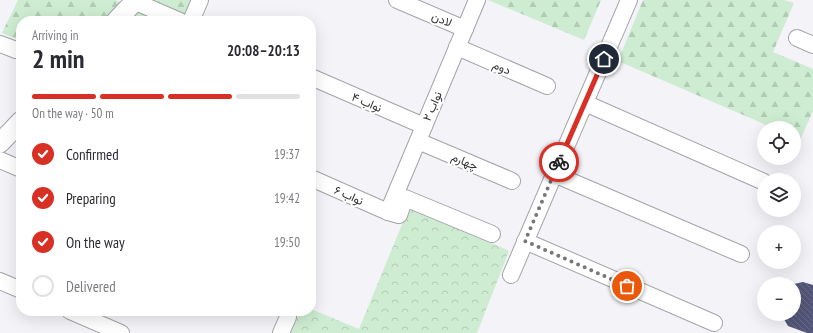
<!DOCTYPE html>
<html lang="en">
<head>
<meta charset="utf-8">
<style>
  body { margin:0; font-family:"PT Sans Narrow",Vazirmatn,sans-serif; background:#f7f7f7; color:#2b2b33; height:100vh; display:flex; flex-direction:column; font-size:15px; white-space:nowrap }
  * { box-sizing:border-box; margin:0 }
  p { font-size:13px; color:#7c7c81 }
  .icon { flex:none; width:22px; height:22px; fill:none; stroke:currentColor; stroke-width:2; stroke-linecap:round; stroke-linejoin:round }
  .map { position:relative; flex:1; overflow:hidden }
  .sheet { position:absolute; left:16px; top:16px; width:300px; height:300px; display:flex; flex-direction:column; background:#fff; border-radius:16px; box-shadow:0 4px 16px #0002 }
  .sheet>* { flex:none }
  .controls { position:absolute; left:757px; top:121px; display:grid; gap:8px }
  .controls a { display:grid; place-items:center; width:44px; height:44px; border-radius:50%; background:#fff; box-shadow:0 4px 16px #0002; font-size:20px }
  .pin { position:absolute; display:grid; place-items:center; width:34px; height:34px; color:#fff; margin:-17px; border:2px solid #fff; border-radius:50%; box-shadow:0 1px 4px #0007 }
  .courier { position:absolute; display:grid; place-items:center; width:40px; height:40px; margin:-20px; border:3px solid #d93025; border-radius:50%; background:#fff; color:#222; box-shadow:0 1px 5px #0007 }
  .head em { font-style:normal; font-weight:700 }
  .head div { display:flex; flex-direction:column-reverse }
  .head { display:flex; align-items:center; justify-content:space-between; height:68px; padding:0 16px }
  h1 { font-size:26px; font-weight:700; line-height:30px }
  .bar { display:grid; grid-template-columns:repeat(4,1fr); gap:6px 4px; align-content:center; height:48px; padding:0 16px }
  .bar i { height:5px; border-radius:3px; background:#e1e1e2 }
  .bar .on { background:#d93025 }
  .bar p { grid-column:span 4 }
  ol { padding:0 16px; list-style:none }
  li { display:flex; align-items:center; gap:12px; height:44px }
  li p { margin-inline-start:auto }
  li .icon { padding:4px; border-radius:50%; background:#d93025; color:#fff; stroke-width:4 }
  li:last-child { color:#7c7c81 }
  li i { width:22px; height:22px; border:2px solid #e1e1e2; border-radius:50% }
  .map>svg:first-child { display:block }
  .forest { fill:url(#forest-firs) }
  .park { fill:url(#park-crowns) }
  .building { fill:url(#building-back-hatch) }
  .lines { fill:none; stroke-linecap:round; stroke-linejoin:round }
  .minor-casing { stroke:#a3a4a8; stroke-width:18 }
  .tertiary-casing { stroke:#a3a4a8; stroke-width:21 }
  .minor { stroke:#fff; stroke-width:16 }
  .tertiary { stroke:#fff; stroke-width:19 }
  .done { stroke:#77777a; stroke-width:4; stroke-dasharray:0 7.2 }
  .route { stroke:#d93025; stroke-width:5 }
  .labels { text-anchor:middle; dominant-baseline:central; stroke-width:4; stroke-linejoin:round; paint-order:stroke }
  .street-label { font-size:12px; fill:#343436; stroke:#fff }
</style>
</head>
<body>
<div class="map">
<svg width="813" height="333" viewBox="0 0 813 333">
  <defs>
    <pattern id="forest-firs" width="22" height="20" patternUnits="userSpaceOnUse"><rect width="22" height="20" fill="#cdecd1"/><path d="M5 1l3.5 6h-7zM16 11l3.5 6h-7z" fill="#b1cbb4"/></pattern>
    <pattern id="park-crowns" width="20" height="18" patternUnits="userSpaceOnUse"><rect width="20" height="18" fill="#cdecd1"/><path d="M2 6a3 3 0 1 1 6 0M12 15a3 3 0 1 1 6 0" fill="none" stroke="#b1cbb4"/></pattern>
    <pattern id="building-back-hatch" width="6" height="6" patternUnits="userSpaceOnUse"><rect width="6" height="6" fill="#525577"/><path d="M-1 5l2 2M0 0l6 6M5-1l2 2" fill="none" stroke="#686b86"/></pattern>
  </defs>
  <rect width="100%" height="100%" fill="#f3f3f8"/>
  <!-- forest -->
  <g class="forest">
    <polygon points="18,0 115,0 123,3 106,21 21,21 21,41 2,33"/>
    <polygon points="148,0 193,0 186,17"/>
    <polygon points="488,0 601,0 584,40"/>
    <polygon points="643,0 784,0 794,3 773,52 813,69 813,111 800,140 794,137 794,128 773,128 618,61"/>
    <polygon points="137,11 160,21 127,21"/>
  </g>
  <!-- park -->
  <polygon class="park" points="410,205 509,251 477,333 291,333 300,311 311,311 311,309 359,329"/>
  <!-- building -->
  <polygon class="building" points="803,282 813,285 813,333 807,333 788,326 781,314 794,314 794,284"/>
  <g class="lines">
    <!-- minor casing -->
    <g class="minor-casing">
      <g id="minor">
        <polyline points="131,0 180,21"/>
        <polyline points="397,0 465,29"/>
        <polyline points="191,21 200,0"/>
        <polyline points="797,38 813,45"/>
        <polyline points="0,44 16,50"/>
        <polyline points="457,47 547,86"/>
        <polyline points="311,77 424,126"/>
        <polyline points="585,103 764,182"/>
        <polyline points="418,141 512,181"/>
        <polyline points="0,160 21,169"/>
        <polyline points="554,174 741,254"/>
        <polyline points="311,178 388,212 399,215 405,198 492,234"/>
        <polyline points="388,212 477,0"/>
        <polyline points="525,241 714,323"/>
        <polyline points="511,275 629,0"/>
        <polyline points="0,281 21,290"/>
        <polyline points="70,311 121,333"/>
        <polyline points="281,333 288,317"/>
      </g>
    </g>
    <!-- tertiary casing -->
    <g class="tertiary-casing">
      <g id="tertiary">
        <polyline points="116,21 136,0"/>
        <polyline points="0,143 21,121"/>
      </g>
    </g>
    <!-- minor -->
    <use href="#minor" class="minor"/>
    <!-- tertiary -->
    <use href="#tertiary" class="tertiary"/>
  </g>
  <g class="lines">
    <!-- done -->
    <polyline class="done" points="559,162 525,241 627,286"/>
    <!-- route -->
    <polyline class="route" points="559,162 604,59"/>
  </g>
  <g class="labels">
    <!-- street labels -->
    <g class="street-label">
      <text transform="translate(442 19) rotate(23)">لادن</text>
      <text transform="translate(502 67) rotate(24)">دوم</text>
      <text transform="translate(367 102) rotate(23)">نواب ۴</text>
      <text transform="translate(432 106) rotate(-67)">نواب ۲</text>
      <text transform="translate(465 161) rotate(23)">چهارم</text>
      <text transform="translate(349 195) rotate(24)">نواب ۶</text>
    </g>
  </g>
</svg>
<div class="controls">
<a><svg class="icon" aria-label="locate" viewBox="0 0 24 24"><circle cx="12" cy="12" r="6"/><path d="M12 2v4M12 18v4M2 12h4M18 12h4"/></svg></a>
<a><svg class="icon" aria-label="layers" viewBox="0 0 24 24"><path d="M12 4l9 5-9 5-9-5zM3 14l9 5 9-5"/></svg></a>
<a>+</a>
<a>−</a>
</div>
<div class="pin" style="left:627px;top:286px;background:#ea580c"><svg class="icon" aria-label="bag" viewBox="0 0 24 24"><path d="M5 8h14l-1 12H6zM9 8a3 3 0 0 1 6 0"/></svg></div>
<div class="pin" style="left:604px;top:59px;background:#1f2937"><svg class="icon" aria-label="home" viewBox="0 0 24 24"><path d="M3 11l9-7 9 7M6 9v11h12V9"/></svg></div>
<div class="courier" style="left:559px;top:162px"><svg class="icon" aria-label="bike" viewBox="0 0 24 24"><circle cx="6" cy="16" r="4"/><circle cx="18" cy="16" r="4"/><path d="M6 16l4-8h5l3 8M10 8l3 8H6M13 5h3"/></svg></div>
<section class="sheet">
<div class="head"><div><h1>2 min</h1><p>Arriving in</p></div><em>20:08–20:13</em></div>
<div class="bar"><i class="on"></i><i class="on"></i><i class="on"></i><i></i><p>On the way · 50 m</p></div>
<ol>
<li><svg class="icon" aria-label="check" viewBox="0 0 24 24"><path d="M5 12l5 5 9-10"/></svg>Confirmed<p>19:37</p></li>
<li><svg class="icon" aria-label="check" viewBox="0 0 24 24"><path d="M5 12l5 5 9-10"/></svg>Preparing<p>19:42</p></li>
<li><svg class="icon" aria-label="check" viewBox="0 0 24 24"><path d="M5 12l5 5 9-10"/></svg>On the way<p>19:50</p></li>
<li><i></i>Delivered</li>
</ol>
</section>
</div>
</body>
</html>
